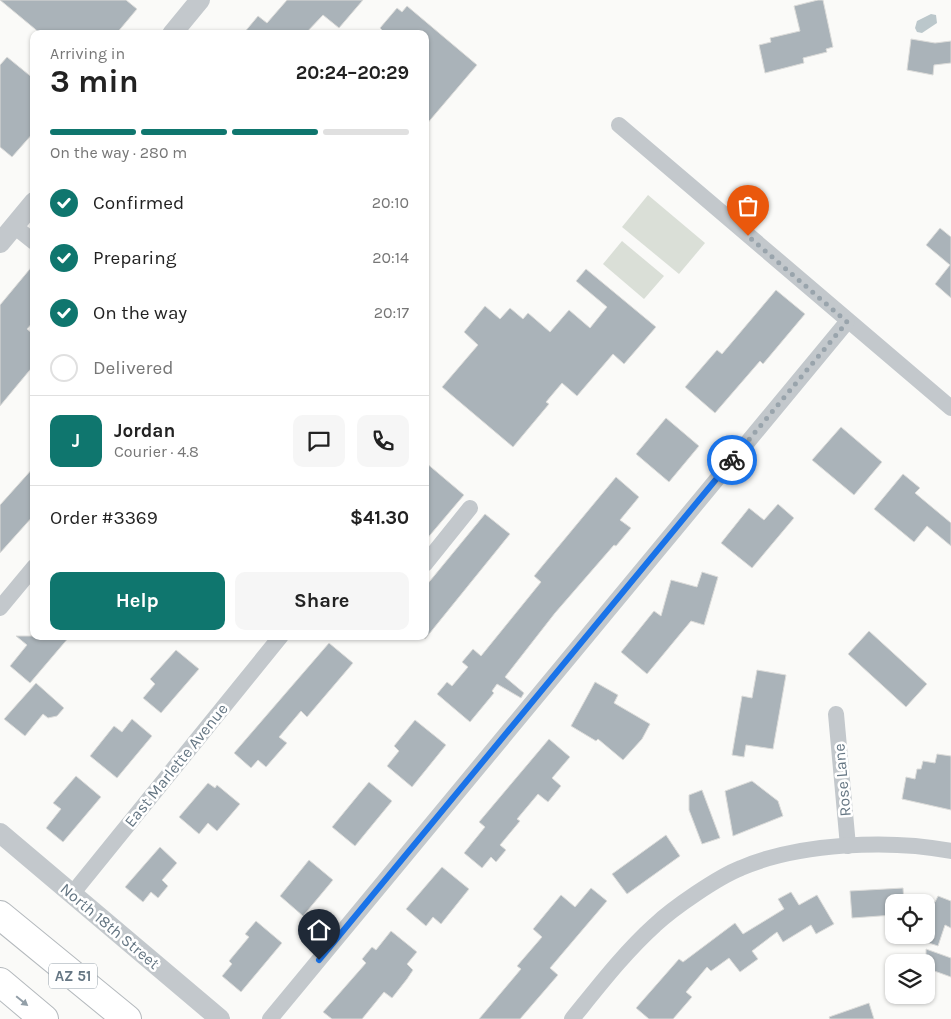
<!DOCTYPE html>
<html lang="en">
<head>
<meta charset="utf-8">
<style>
  body { margin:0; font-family:Karla,sans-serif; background:#f6f6f6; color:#222; height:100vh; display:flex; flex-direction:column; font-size:19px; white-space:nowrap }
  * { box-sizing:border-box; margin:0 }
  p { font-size:16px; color:#767676 }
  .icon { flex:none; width:28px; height:28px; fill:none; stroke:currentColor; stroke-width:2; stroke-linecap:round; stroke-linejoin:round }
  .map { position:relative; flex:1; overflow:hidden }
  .details { position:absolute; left:30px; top:30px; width:399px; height:610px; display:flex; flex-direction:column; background:#fff; border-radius:10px; box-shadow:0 1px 4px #0004 }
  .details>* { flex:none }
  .buttons { position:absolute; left:885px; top:894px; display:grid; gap:10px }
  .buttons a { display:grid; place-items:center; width:50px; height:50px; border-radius:10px; background:#fff; box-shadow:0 1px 4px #0004; font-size:25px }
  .pin { position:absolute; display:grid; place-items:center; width:42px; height:42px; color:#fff; margin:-51px -21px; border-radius:50% 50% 50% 0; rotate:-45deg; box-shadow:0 0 5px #0007 }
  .pin .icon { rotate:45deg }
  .courier { position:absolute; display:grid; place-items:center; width:50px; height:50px; margin:-25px; border:4px solid #1a73e8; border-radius:50%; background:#fff; color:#222; box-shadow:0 1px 6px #0007 }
  .headline em { font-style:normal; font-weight:700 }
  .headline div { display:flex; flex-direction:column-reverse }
  .headline { display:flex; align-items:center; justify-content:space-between; height:85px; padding:0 20px }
  h1 { font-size:32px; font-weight:700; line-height:38px }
  .bar { display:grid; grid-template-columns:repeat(4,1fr); gap:8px 5px; align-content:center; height:60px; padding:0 20px }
  .bar i { height:6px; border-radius:4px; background:#e0e0e0 }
  .bar .current { background:#0f766e }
  .bar p { grid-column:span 4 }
  .line { display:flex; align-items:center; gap:12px; padding:0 20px; border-top:1px solid #e0e0e0 }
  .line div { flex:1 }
  .round { display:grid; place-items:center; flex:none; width:52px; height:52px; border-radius:10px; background:#f6f6f6 }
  ol { padding:0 20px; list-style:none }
  li { display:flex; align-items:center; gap:15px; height:55px }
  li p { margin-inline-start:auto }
  li .icon { padding:5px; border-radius:50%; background:#0f766e; color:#fff; stroke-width:4 }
  li:last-child { color:#767676 }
  li i { width:28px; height:28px; border:2px solid #e0e0e0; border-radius:50% }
  .primary-button { display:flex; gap:10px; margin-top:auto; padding:10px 20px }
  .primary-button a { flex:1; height:58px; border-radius:10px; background:#0f766e; color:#fff; font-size:20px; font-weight:700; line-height:58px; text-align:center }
  .primary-button a+a { background:#f6f6f6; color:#222 }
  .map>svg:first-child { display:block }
  .green { fill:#dadfd7 }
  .water { fill:#bbc7cb }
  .building { fill:#aab3b9; stroke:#dcdcda }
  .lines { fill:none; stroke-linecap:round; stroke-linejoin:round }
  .motorway-casing { stroke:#b4b9bd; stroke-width:30 }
  .minor { stroke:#c3c8cc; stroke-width:16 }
  .tertiary { stroke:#c3c8cc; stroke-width:20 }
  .motorway { stroke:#fff; stroke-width:28 }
  .oneway { fill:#939fa8 }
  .done { stroke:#99a4ac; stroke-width:5; stroke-dasharray:0 9 }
  .route { stroke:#1a73e8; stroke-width:6 }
  .labels { text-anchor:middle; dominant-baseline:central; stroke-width:5; stroke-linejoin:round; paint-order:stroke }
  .shield { fill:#fff; stroke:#939fa8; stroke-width:1 }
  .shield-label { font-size:15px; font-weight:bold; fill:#657683 }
  .street-label { font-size:16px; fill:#657683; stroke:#fff }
</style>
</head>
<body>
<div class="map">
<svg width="951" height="1019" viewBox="0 0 951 1019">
  <rect width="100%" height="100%" fill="#fafaf8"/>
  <!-- green -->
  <g class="green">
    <polygon points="648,195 705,243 679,274 622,227"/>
    <polygon points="622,241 664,276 644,299 603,264"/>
  </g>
  <!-- water -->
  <polygon class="water" points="931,14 936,15 937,23 922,33 917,32 915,28 917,21"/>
  <!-- building -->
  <g class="building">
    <polygon points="0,0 126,0 137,9 116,34 41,34"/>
    <polygon points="287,0 363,0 339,28 323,15 305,34 243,34 258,16 267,23"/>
    <polygon points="818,0 823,0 833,47 826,49 827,52 803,58 804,63 765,73 759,45 771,42 770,38 800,31 794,6"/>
    <polygon points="407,6 477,65 425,126 425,34 386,34 380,28 397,8 402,12"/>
    <polygon points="911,39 935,43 951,41 951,63 934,65 933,75 907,70"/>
    <polygon points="7,57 34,79 34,132 12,157 0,147 0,65"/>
    <polygon points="940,228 951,237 951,298 935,284 950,265 926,245"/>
    <polygon points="34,264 34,321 27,329 34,335 34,365 0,406 0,305"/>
    <polygon points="586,269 656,327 624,364 613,354 577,396 562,383 546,402 549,404 513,447 442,387 478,345 464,332 485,306 500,319 510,308 523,319 528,313 550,332 569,310 590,328 607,307 576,281"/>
    <polygon points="776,290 805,314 763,364 760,361 715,413 685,387 717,350 722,354"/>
    <polygon points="666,418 699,446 669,482 636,454"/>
    <polygon points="841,427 882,462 854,495 812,460"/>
    <polygon points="425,462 464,495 425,541"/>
    <polygon points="34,467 34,515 0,553 0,505"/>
    <polygon points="903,474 920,488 915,493 951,523 951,546 927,526 914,542 874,509"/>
    <polygon points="616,477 639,497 620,520 631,528 616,546 614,545 555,613 505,677 524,693 521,698 497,684 492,691 494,693 470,722 437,694 447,682 452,686 468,667 462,662 473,649 481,656 541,582 534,576"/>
    <polygon points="778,504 794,518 752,568 721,543 749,508 764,520"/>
    <polygon points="485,514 510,534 425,639 425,587"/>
    <polygon points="702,572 718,577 704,625 691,621 647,674 621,652 654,611 661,616 671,580 697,587"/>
    <polygon points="869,631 927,684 906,707 848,654"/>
    <polygon points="16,636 70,636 30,683 10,666 27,645"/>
    <polygon points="329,643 353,663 307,717 301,711 279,737 287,743 266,767 258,760 251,768 234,753"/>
    <polygon points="176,650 199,669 161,713 143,698 155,684 150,679"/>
    <polygon points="757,670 786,675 773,749 746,745 744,757 732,755 742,696 752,698"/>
    <polygon points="595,682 618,695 614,703 650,724 642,739 623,760 598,739 596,741 571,726"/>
    <polygon points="36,683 64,708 57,716 48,718 43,714 25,736 4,719"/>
    <polygon points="132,719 152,736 117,778 90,756 114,726 122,732"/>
    <polygon points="415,720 446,745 412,787 387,766 399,751 394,746"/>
    <polygon points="549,739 570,757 552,778 561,786 548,802 538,794 517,819 520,821 500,845 506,850 496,862 491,857 482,868 464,853 485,827 479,822"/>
    <polygon points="937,754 951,756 951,810 902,799 906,777 915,779 917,769 921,769 923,761 935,763"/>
    <polygon points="76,776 101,797 63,842 46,828 61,809 53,803"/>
    <polygon points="752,781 778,801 783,816 733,836 725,791"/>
    <polygon points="369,782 392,801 355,846 332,827"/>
    <polygon points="208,783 215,788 217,785 240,804 217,831 208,823 199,834 179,817"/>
    <polygon points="702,790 720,838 702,844 689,810 689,795"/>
    <polygon points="666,835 680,856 627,894 612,874"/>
    <polygon points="160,847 177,863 162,880 168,886 158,898 151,892 143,902 125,887"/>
    <polygon points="309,860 333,880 303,916 280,896"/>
    <polygon points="442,867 469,889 441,924 433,917 426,926 406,909"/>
    <polygon points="591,888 607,901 550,968 558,975 520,1019 479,1019 521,969 517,966 542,937 533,929 561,895 575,907"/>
    <polygon points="903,888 904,902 894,902 894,915 852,918 850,891"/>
    <polygon points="791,892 799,905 817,895 834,924 816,934 811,925 783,942 777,932 752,951 758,959 740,972 729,958 711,971 707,967 686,992 692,997 673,1019 649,1019 636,1008 679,959 683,962 735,923 743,934 784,909 778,899"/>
    <polygon points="938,896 951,901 951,928 945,925 938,946 926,942 926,899 935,902"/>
    <polygon points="256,921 282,943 241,992 222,976 232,964 229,961 249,937 245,934"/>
    <polygon points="391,931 417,952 407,964 413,970 407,979 392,998 384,992 362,1019 332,1019 323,1012 366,963 362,959 372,947 376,950"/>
    <polygon points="926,949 951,958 951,977 926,968"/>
    <polygon points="869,1003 874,1019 830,1019 829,1017"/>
  </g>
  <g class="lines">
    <!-- motorway casing -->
    <g class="motorway-casing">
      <g id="motorway">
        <polyline points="0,915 127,1019"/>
        <polyline points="0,982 44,1019"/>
      </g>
    </g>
    <!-- minor -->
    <g class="minor">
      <polyline points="619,125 951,408"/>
      <polyline points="14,226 34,242"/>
      <polyline points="425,564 470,508"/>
      <polyline points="0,608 34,567"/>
      <polyline points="836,714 848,846"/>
      <polyline points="72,894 281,636"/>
      <polyline points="270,1019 847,322"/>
      <path d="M 572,1019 C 598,987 624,953 655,925 C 673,908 718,877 741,868 C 799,843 889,839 951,851"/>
    </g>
    <!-- tertiary -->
    <g class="tertiary">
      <polyline points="172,34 200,0"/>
      <polyline points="0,243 34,202"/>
      <polyline points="0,833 220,1019"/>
    </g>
    <!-- motorway -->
    <use href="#motorway" class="motorway"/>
  </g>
  <!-- one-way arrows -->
  <defs><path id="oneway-solid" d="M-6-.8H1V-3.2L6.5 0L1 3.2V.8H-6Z" transform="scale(1.25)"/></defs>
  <use class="oneway" href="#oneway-solid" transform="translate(22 1001) rotate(39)"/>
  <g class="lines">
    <!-- done -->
    <polyline class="done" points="732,460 847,322 748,236"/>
    <!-- route -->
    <polyline class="route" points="319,960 732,460"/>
  </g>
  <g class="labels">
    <!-- shield labels -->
    <rect class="shield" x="49" y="963.5" width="48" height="25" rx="4"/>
    <g class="shield-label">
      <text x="73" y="976">AZ 51</text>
    </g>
    <!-- street labels -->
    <g class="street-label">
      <text transform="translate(176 765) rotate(-51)">East Marlette Avenue</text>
      <text transform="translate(842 780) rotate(-95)">Rose Lane</text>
      <text transform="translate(110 926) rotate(40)">North 18th Street</text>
    </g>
  </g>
</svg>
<div class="buttons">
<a><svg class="icon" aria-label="locate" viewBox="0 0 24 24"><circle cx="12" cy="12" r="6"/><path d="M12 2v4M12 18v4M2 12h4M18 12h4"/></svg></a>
<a><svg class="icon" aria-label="layers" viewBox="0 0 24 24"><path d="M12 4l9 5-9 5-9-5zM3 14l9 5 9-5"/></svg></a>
</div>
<div class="pin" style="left:748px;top:236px;background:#ea580c"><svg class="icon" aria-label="bag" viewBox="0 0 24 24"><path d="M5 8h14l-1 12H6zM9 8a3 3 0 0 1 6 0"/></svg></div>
<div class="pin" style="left:319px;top:960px;background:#1f2937"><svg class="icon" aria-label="home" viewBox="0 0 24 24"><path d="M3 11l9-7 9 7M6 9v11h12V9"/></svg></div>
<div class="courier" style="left:732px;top:460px"><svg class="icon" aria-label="bike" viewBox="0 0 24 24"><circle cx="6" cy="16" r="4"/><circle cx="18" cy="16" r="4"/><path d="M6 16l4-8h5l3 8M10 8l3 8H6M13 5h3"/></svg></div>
<section class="details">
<div class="headline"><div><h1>3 min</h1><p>Arriving in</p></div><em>20:24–20:29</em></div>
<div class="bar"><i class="current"></i><i class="current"></i><i class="current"></i><i></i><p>On the way · 280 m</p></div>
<ol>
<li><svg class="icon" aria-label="check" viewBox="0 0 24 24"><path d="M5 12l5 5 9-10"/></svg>Confirmed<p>20:10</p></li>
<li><svg class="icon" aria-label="check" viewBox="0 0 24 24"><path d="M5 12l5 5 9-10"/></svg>Preparing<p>20:14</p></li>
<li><svg class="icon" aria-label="check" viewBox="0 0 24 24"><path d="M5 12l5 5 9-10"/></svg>On the way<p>20:17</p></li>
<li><i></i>Delivered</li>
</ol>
<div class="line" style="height:90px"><b class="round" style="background:#0f766e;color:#fff">J</b><div><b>Jordan</b><p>Courier · 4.8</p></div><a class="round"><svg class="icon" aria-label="chat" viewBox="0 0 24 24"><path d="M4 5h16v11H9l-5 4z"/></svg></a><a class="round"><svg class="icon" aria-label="phone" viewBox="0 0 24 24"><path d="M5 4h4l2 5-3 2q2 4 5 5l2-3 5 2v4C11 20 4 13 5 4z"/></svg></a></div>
<div class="line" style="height:65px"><div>Order #3369</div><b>$41.30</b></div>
<div class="primary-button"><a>Help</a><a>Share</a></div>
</section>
</div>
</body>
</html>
